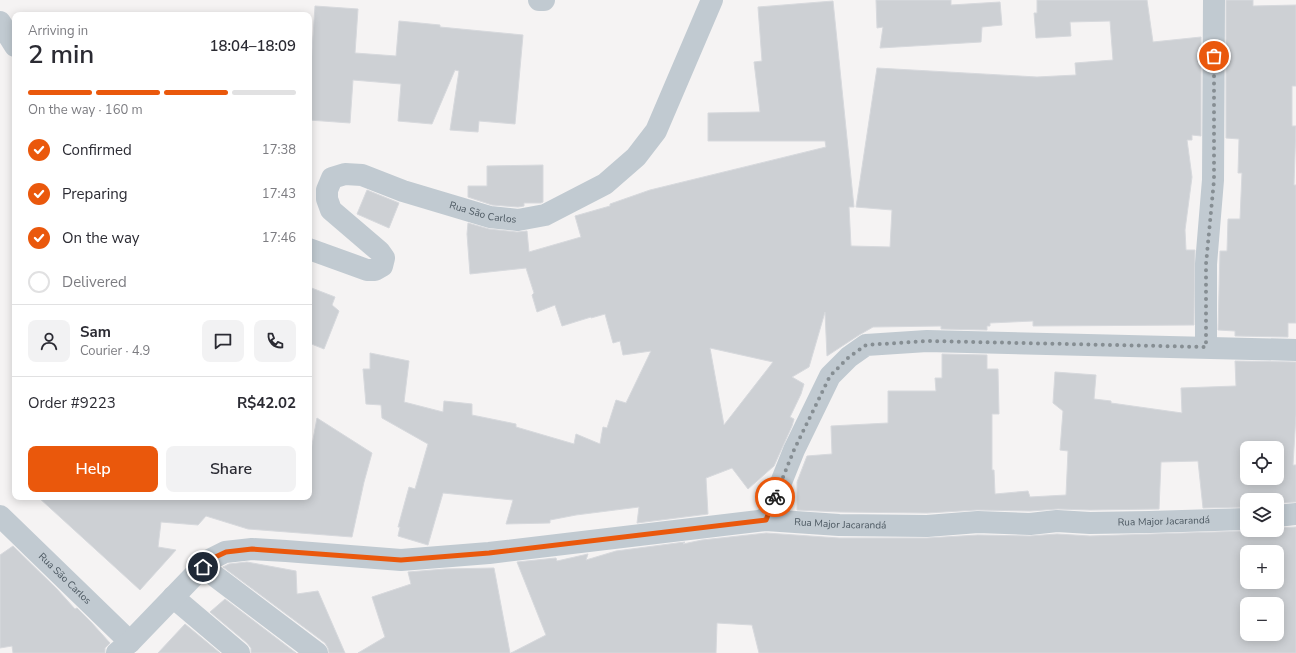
<!DOCTYPE html>
<html lang="en">
<head>
<meta charset="utf-8">
<style>
  body { margin:0; font-family:"Nunito Sans",sans-serif; background:#f2f2f3; color:#2b2b33; height:100vh; display:flex; flex-direction:column; font-size:15px; white-space:nowrap }
  * { box-sizing:border-box; margin:0 }
  p { font-size:13px; color:#7c7c81 }
  .icon { flex:none; width:22px; height:22px; fill:none; stroke:currentColor; stroke-width:2; stroke-linecap:round; stroke-linejoin:round }
  .map { position:relative; flex:1; overflow:hidden }
  .drawer { position:absolute; left:12px; top:12px; width:300px; height:488px; display:flex; flex-direction:column; background:#fff; border-radius:8px; box-shadow:0 2px 10px #0003 }
  .drawer>* { flex:none }
  .controls { position:absolute; left:1240px; top:441px; display:grid; gap:8px }
  .controls a { display:grid; place-items:center; width:44px; height:44px; border-radius:8px; background:#fff; box-shadow:0 2px 10px #0003; font-size:20px }
  .pin { position:absolute; display:grid; place-items:center; width:34px; height:34px; color:#fff; margin:-17px; border:2px solid #fff; border-radius:50%; box-shadow:0 1px 4px #0007 }
  .courier { position:absolute; display:grid; place-items:center; width:40px; height:40px; margin:-20px; border:3px solid #ea580c; border-radius:50%; background:#fff; color:#222; box-shadow:0 1px 5px #0007 }
  .summary em { font-style:normal; font-weight:600 }
  .summary div { display:flex; flex-direction:column-reverse }
  .summary { display:flex; align-items:center; justify-content:space-between; height:68px; padding:0 16px }
  h1 { font-size:26px; font-weight:600; line-height:30px }
  .bar { display:grid; grid-template-columns:repeat(4,1fr); gap:6px 4px; align-content:center; height:48px; padding:0 16px }
  .bar i { height:5px; border-radius:3px; background:#e1e1e2 }
  .bar .current { background:#ea580c }
  .bar p { grid-column:span 4 }
  .line { display:flex; align-items:center; gap:10px; padding:0 16px; border-top:1px solid #e1e1e2 }
  .line div { flex:1 }
  .round { display:grid; place-items:center; flex:none; width:42px; height:42px; border-radius:8px; background:#f2f2f3 }
  ol { padding:0 16px; list-style:none }
  li { display:flex; align-items:center; gap:12px; height:44px }
  li p { margin-inline-start:auto }
  li .icon { padding:4px; border-radius:50%; background:#ea580c; color:#fff; stroke-width:4 }
  li:last-child { color:#7c7c81 }
  li i { width:22px; height:22px; border:2px solid #e1e1e2; border-radius:50% }
  .primary-button { display:flex; gap:8px; margin-top:auto; padding:8px 16px }
  .primary-button a { flex:1; height:46px; border-radius:8px; background:#ea580c; color:#fff; font-size:16px; font-weight:600; line-height:46px; text-align:center }
  .primary-button a+a { background:#f2f2f3; color:#2b2b33 }
  .map>svg:first-child { display:block }
  .building { fill:#cdd0d4; stroke:#d7d9dd; fill-rule:evenodd }
  .lines { fill:none; stroke-linecap:round; stroke-linejoin:round }
  .minor { stroke:#c1cad1; stroke-width:22 }
  .done { stroke:#868e93; stroke-width:4; stroke-dasharray:0 7.2 }
  .route { stroke:#ea580c; stroke-width:5 }
  .labels { text-anchor:middle; dominant-baseline:central; stroke-width:3; stroke-linejoin:round; paint-order:stroke }
  .street-label { font-size:10px; fill:#4b5760; stroke:#fff }
</style>
</head>
<body>
<div class="map">
<svg width="1296" height="653" viewBox="0 0 1296 653">
  <rect width="100%" height="100%" fill="#f5f3f3"/>
  <!-- building -->
  <g class="building">
    <polygon points="876,0 951,0 951,5 1000,2 1002,25 982,27 981,42 880,48 883,27 877,28"/>
    <path d="M 1037,0 L 1147,0 L 1153,42 L 1201,37 L 1201,136 L 1192,135 L 1192,140 L 1187,140 L 1192,177 L 1185,230 L 1186,250 L 1195,250 L 1194,325 L 1033,326 L 1033,321 L 990,323 L 990,326 L 987,326 L 987,330 L 941,329 L 941,326 L 873,327 L 859,335 L 827,356 L 825,312 L 809,367 L 792,377 L 804,384 L 801,394 L 790,417 L 794,419 L 792,426 L 774,466 L 748,489 L 732,468 L 706,478 L 708,514 L 637,523 L 639,507 L 576,515 L 550,520 L 550,523 L 506,524 L 513,500 L 443,493 L 428,545 L 398,536 L 400,527 L 398,527 L 409,487 L 415,489 L 428,444 L 382,418 L 381,405 L 366,404 L 363,369 L 370,369 L 370,353 L 409,361 L 404,402 L 443,412 L 444,401 L 472,404 L 472,415 L 516,424 L 516,427 L 574,444 L 576,434 L 600,444 L 603,427 L 607,428 L 616,400 L 626,403 L 651,351 L 623,355 L 620,341 L 613,343 L 605,314 L 591,318 L 591,317 L 562,326 L 555,305 L 537,312 L 532,295 L 534,293 L 526,268 L 470,274 L 467,234 L 468,223 L 489,229 L 517,232 L 527,231 L 529,252 L 581,237 L 575,216 L 610,206 L 610,204 L 650,190 L 826,147 L 825,141 L 708,141 L 708,113 L 760,112 L 754,62 L 762,61 L 758,7 L 833,1 L 854,207 L 849,207 L 851,246 L 890,247 L 892,210 L 856,207 L 877,68 L 1037,77 L 1076,75 L 1075,63 L 1113,60 L 1110,21 L 1070,22 L 1071,36 L 1036,38 L 1034,13 L 1037,13 ZM 710,348 L 773,362 L 724,425 Z"/>
    <polygon points="1226,0 1253,0 1253,6 1296,5 1296,86 1292,86 1292,126 1296,126 1294,185 1296,185 1296,323 1288,323 1288,337 1235,336 1235,331 1218,330 1220,251 1227,251 1228,219 1240,219 1242,173 1238,173 1239,139 1226,138"/>
    <polygon points="315,6 358,9 355,53 396,56 399,21 440,25 440,27 523,35 515,124 479,121 478,132 450,130 459,71 455,70 432,124 398,121 401,84 353,80 350,123 309,120 309,95"/>
    <polygon points="543,165 543,202 541,203 524,203 524,206 518,207 492,205 468,197 468,186 487,186 487,166"/>
    <polygon points="367,190 399,203 389,228 357,214"/>
    <polygon points="309,287 335,297 332,305 339,311 324,349 309,343"/>
    <path d="M 942,354 L 987,355 L 987,369 L 998,369 L 999,414 L 992,414 L 992,470 L 994,470 L 995,494 L 1028,491 L 1030,497 L 1066,495 L 1068,451 L 1060,450 L 1063,411 L 1053,403 L 1055,372 L 1096,375 L 1094,399 L 1111,401 L 1111,403 L 1182,413 L 1181,388 L 1236,386 L 1235,361 L 1296,362 L 1296,415 L 1293,465 L 1296,465 L 1296,502 L 1277,503 L 1277,500 L 1247,500 L 1247,507 L 1203,508 L 1198,461 L 1161,462 L 1159,509 L 1090,510 L 1058,509 L 1030,511 L 977,510 L 927,513 L 840,512 L 797,510 L 797,482 L 807,456 L 832,454 L 831,426 L 888,423 L 888,391 L 936,391 L 935,378 L 942,378 ZM 1247,448 L 1277,448 L 1277,478 L 1247,478 Z"/>
    <polygon points="317,418 372,453 364,482 352,537 248,529 206,516 198,525 161,522 158,547 176,550 140,590 38,497 309,497 309,461"/>
    <path d="M 1296,527 L 1296,653 L 759,653 L 752,625 L 717,623 L 716,653 L 511,653 L 546,635 L 517,562 L 556,558 L 557,561 L 588,554 L 586,560 L 616,551 L 685,542 L 683,544 L 702,540 L 766,533 L 839,538 L 927,538 L 978,535 L 1030,536 L 1057,534 L 1090,536 L 1247,531 L 1253,530 L 1277,530 L 1277,528 ZM 1247,552 L 1277,552 L 1277,582 L 1247,582 ZM 1247,604 L 1277,604 L 1277,634 L 1247,634 Z"/>
    <polygon points="13,546 57,589 75,609 77,608 91,622 110,643 105,648 105,653 13,653 12,646 0,648 0,555"/>
    <polygon points="247,562 296,571 297,594 318,591 345,653 329,653 328,648 325,643 223,567 229,564"/>
    <polygon points="494,568 510,653 358,653 385,637 372,597 411,584 408,572 445,569"/>
    <polygon points="225,599 296,653 251,653 251,648 247,643 210,612"/>
    <polygon points="185,624 220,653 158,653"/>
  </g>
  <g class="lines">
    <!-- minor -->
    <g class="minor">
      <polyline points="539,0 544,0"/>
      <polyline points="0,22 15,46"/>
      <path id="s1" d="M 309,249 L 367,270 L 375,270 L 382,266 L 384,258 L 379,251 L 331,210 L 327,199 L 327,190 L 332,178 L 345,174 L 362,175 L 403,191 L 490,217 L 518,220 L 545,215 L 605,184 L 636,157 L 656,131 L 712,0"/>
      <polyline points="1206,347 1206,264 1213,180 1214,0"/>
      <path id="s2" d="M 0,516 L 130,642"/>
      <polyline points="1277,516 1296,514"/>
      <polyline points="766,520 794,450 830,376 849,357 866,345 927,341 1296,350"/>
      <polyline points="203,567 317,653"/>
      <polyline points="173,597 239,653"/>
      <path id="s3" d="M 117,653 L 130,642 L 209,560 L 225,552 L 252,549 L 286,551 L 401,560 L 489,553 L 766,520 L 839,525 L 927,526 L 978,522 L 1030,524 L 1057,521 L 1090,523 L 1150,522 L 1247,519"/>
    </g>
  </g>
  <g class="lines">
    <!-- done -->
    <polyline class="done" points="775,497 794,450 830,376 849,357 866,345 927,341 1206,347 1206,264 1214,180 1214,56"/>
    <!-- route -->
    <polyline class="route" points="203,567 209,560 226,552 252,549 401,560 489,553 766,520 775,497"/>
  </g>
  <g class="labels">
    <!-- street labels -->
    <g class="street-label">
      <text stroke="none"><textPath href="#s1" startOffset="349">Rua São Carlos</textPath></text>
      <text stroke="none"><textPath href="#s3" startOffset="1091">Rua Major Jacarandá</textPath></text>
      <text stroke="none"><textPath href="#s3" startOffset="767">Rua Major Jacarandá</textPath></text>
      <text stroke="none"><textPath href="#s2" startOffset="90">Rua São Carlos</textPath></text>
    </g>
  </g>
</svg>
<div class="controls">
<a><svg class="icon" aria-label="locate" viewBox="0 0 24 24"><circle cx="12" cy="12" r="6"/><path d="M12 2v4M12 18v4M2 12h4M18 12h4"/></svg></a>
<a><svg class="icon" aria-label="layers" viewBox="0 0 24 24"><path d="M12 4l9 5-9 5-9-5zM3 14l9 5 9-5"/></svg></a>
<a>+</a>
<a>−</a>
</div>
<div class="pin" style="left:1214px;top:56px;background:#ea580c"><svg class="icon" aria-label="bag" viewBox="0 0 24 24"><path d="M5 8h14l-1 12H6zM9 8a3 3 0 0 1 6 0"/></svg></div>
<div class="pin" style="left:203px;top:567px;background:#1f2937"><svg class="icon" aria-label="home" viewBox="0 0 24 24"><path d="M3 11l9-7 9 7M6 9v11h12V9"/></svg></div>
<div class="courier" style="left:775px;top:497px"><svg class="icon" aria-label="bike" viewBox="0 0 24 24"><circle cx="6" cy="16" r="4"/><circle cx="18" cy="16" r="4"/><path d="M6 16l4-8h5l3 8M10 8l3 8H6M13 5h3"/></svg></div>
<section class="drawer">
<div class="summary"><div><h1>2 min</h1><p>Arriving in</p></div><em>18:04–18:09</em></div>
<div class="bar"><i class="current"></i><i class="current"></i><i class="current"></i><i></i><p>On the way · 160 m</p></div>
<ol>
<li><svg class="icon" aria-label="check" viewBox="0 0 24 24"><path d="M5 12l5 5 9-10"/></svg>Confirmed<p>17:38</p></li>
<li><svg class="icon" aria-label="check" viewBox="0 0 24 24"><path d="M5 12l5 5 9-10"/></svg>Preparing<p>17:43</p></li>
<li><svg class="icon" aria-label="check" viewBox="0 0 24 24"><path d="M5 12l5 5 9-10"/></svg>On the way<p>17:46</p></li>
<li><i></i>Delivered</li>
</ol>
<div class="line" style="height:72px"><a class="round"><svg class="icon" aria-label="person" viewBox="0 0 24 24"><circle cx="12" cy="8" r="4"/><path d="M4 21q1-7 8-7t8 7"/></svg></a><div><b>Sam</b><p>Courier · 4.9</p></div><a class="round"><svg class="icon" aria-label="chat" viewBox="0 0 24 24"><path d="M4 5h16v11H9l-5 4z"/></svg></a><a class="round"><svg class="icon" aria-label="phone" viewBox="0 0 24 24"><path d="M5 4h4l2 5-3 2q2 4 5 5l2-3 5 2v4C11 20 4 13 5 4z"/></svg></a></div>
<div class="line" style="height:52px"><div>Order #9223</div><b>R$42.02</b></div>
<div class="primary-button"><a>Help</a><a>Share</a></div>
</section>
</div>
</body>
</html>
